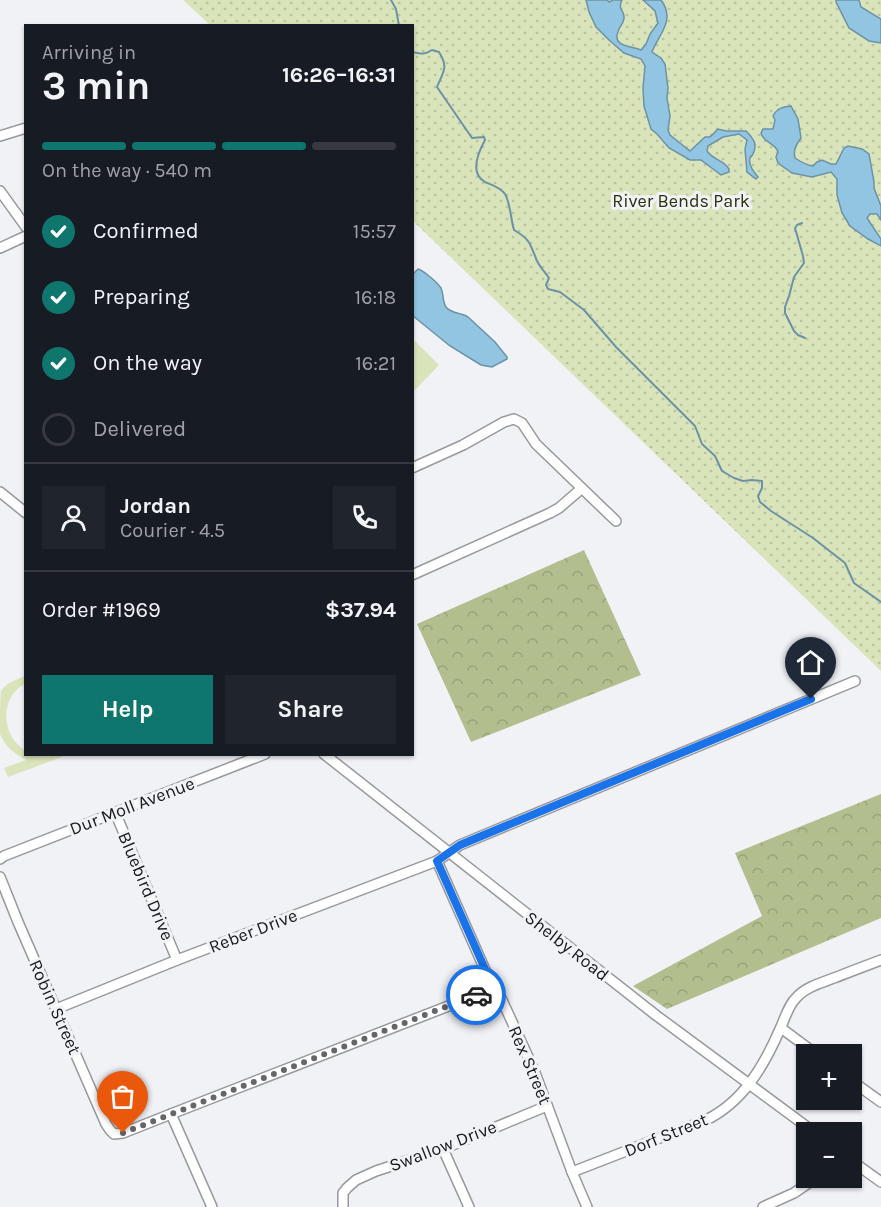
<!DOCTYPE html>
<html lang="en">
<head>
<meta charset="utf-8">
<style>
  body { margin:0; font-family:Karla,sans-serif; background:#20242c; color:#f1f3f6; height:100vh; display:flex; flex-direction:column; font-size:22px; white-space:nowrap }
  * { box-sizing:border-box; margin:0 }
  p { font-size:20px; color:#9ea1a6 }
  .icon { flex:none; width:33px; height:33px; fill:none; stroke:currentColor; stroke-width:2; stroke-linecap:round; stroke-linejoin:round }
  .map { position:relative; flex:1; overflow:hidden }
  .details { position:absolute; left:24px; top:24px; width:390px; height:732px; display:flex; flex-direction:column; background:#171b24; border-radius:0px; box-shadow:0 2px 4px #0004 }
  .details>* { flex:none }
  .fabs { position:absolute; left:796px; top:1044px; display:grid; gap:12px }
  .fabs a { display:grid; place-items:center; width:66px; height:66px; border-radius:0px; background:#171b24; box-shadow:0 2px 4px #0004; font-size:30px }
  .pin { position:absolute; display:grid; place-items:center; width:51px; height:51px; color:#fff; margin:-62px -26px; border-radius:50% 50% 50% 0; rotate:-45deg; box-shadow:0 0 6px #0007 }
  .pin .icon { rotate:45deg }
  .courier { position:absolute; display:grid; place-items:center; width:60px; height:60px; margin:-30px; border:4px solid #1a73e8; border-radius:50%; background:#fff; color:#222; box-shadow:0 2px 8px #0007 }
  .summary em { font-style:normal; font-weight:700 }
  .summary div { display:flex; flex-direction:column-reverse }
  .summary { display:flex; align-items:center; justify-content:space-between; height:102px; padding:0 18px }
  h1 { font-size:39px; font-weight:700; line-height:45px }
  .bar { display:grid; grid-template-columns:repeat(4,1fr); gap:9px 6px; align-content:center; height:72px; padding:0 18px }
  .bar i { height:8px; border-radius:4px; background:#363941 }
  .bar .selected { background:#0f766e }
  .bar p { grid-column:span 4 }
  .line { display:flex; align-items:center; gap:15px; padding:0 18px; border-top:2px solid #363941 }
  .line div { flex:1 }
  .round { display:grid; place-items:center; flex:none; width:63px; height:63px; border-radius:0px; background:#20242c }
  ol { padding:0 18px; list-style:none }
  li { display:flex; align-items:center; gap:18px; height:66px }
  li p { margin-inline-start:auto }
  li .icon { padding:6px; border-radius:50%; background:#0f766e; color:#fff; stroke-width:4 }
  li:last-child { color:#9ea1a6 }
  li i { width:33px; height:33px; border:3px solid #363941; border-radius:50% }
  .action { display:flex; gap:12px; margin-top:auto; padding:12px 18px }
  .action a { flex:1; height:69px; border-radius:0px; background:#0f766e; color:#fff; font-size:24px; font-weight:700; line-height:69px; text-align:center }
  .action a+a { background:#20242c; color:#f1f3f6 }
  .map>svg:first-child { display:block }
  .forest { fill:url(#forest-crowns) }
  .park { fill:url(#park-dots) }
  .pitch { fill:#d9e4ba }
  .water { fill:#91c5e1; stroke:#6d92a6; stroke-width:1.5 }
  .lines { fill:none; stroke-linecap:round; stroke-linejoin:round }
  .stream { stroke:#6d92a6; stroke-width:2 }
  .minor-casing { stroke:#98999d; stroke-width:12 }
  .minor { stroke:#fff; stroke-width:9 }
  .done { stroke:#656668; stroke-width:6; stroke-dasharray:0 10.8 }
  .route { stroke:#1a73e8; stroke-width:8 }
  .labels { text-anchor:middle; dominant-baseline:central; stroke-width:6; stroke-linejoin:round; paint-order:stroke }
  .park-label { font-size:18px; fill:#2a310b; stroke:#f0f2f6 }
  .street-label { font-size:18px; fill:#1a1a1c; stroke:#f0f2f6 }
</style>
</head>
<body>
<div class="map">
<svg width="881" height="1207" viewBox="0 0 881 1207">
  <defs>
    <pattern id="forest-crowns" width="20" height="18" patternUnits="userSpaceOnUse" patternTransform="scale(1.5)"><rect width="20" height="18" fill="#b2be8e"/><path d="M2 6a3 3 0 1 1 6 0M12 15a3 3 0 1 1 6 0" fill="none" stroke="#98a37a"/></pattern>
    <pattern id="park-dots" width="8" height="8" patternUnits="userSpaceOnUse" patternTransform="scale(1.5)"><rect width="8" height="8" fill="#d9e4ba"/><path d="M2 2h.1M6 6h.1" fill="none" stroke="#bac39f" stroke-width="1.8" stroke-linecap="round"/></pattern>
  </defs>
  <rect width="100%" height="100%" fill="#f0f2f6"/>
  <!-- forest -->
  <g class="forest">
    <polygon points="584,550 641,675 471,742 417,624"/>
    <polygon points="881,794 881,918 667,1009 633,986 762,916 735,853"/>
  </g>
  <!-- park -->
  <polygon class="park" points="183,0 881,0 881,671 413,221 412,26 210,25"/>
  <!-- pitch -->
  <g class="pitch">
    <polygon points="413,339 439,365 413,392 412,392"/>
    <path d="M 25,676 L 25,684 C 0,696 0,735 25,750 L 26,754 L 67,755 L 8,777 L 4,768 L 26,760 C 13,752 7,749 0,734 C 0,724 0,699 1,691 C 6,683 17,679 25,676 Z"/>
  </g>
  <!-- water -->
  <g class="water">
    <path d="M 586,0 L 607,0 L 609,2 L 613,0 L 622,0 C 617,10 625,10 624,18 C 624,23 619,27 618,32 C 612,47 632,46 641,50 L 646,44 L 650,34 L 658,23 L 655,11 L 643,0 L 661,0 C 676,20 659,34 652,52 L 661,58 L 665,64 L 668,88 L 667,98 L 670,116 L 668,130 L 670,135 L 690,151 L 705,137 L 710,137 L 718,129 L 726,131 L 746,131 C 753,138 758,144 753,154 C 753,155 751,156 750,158 C 748,165 754,172 758,177 L 756,179 L 747,172 L 745,149 L 747,140 L 739,134 L 723,137 L 708,146 L 707,151 C 713,160 724,160 729,169 L 729,172 L 721,175 L 701,160 L 690,160 L 669,148 L 657,134 L 651,129 L 644,106 L 643,88 L 645,66 L 641,59 L 624,53 L 609,40 L 596,27 L 589,12 Z"/>
    <polygon points="836,0 859,0 861,7 881,19 881,43 869,41 849,28 836,2"/>
    <path d="M 791,106 L 798,119 L 801,138 C 796,145 793,150 795,158 C 801,162 806,165 813,166 L 817,162 L 822,160 L 831,164 L 836,164 L 844,148 L 848,146 L 862,149 L 869,154 L 874,182 L 874,188 L 881,206 L 881,220 L 877,214 L 870,214 L 867,218 L 881,239 L 881,246 L 868,239 L 850,226 L 842,213 L 837,195 L 837,179 L 831,172 L 812,177 L 792,173 L 778,163 L 776,157 L 778,152 C 776,143 763,143 761,133 L 763,129 L 773,129 L 775,120 L 773,116 C 777,108 783,107 791,106 Z"/>
    <path d="M 418,269 C 424,271 437,282 441,288 C 444,294 442,301 446,307 C 451,314 461,312 468,317 L 495,342 L 507,357 L 507,359 L 492,367 L 481,365 L 450,346 L 413,316 L 413,274 Z"/>
  </g>
  <g class="lines">
    <!-- stream -->
    <g class="stream">
      <polyline points="391,0 396,9 399,26"/>
      <path d="M 412,52 C 421,54 424,55 432,50 L 439,52 C 449,68 443,72 437,87 L 472,138 L 484,137 L 485,140 C 479,151 469,173 485,182 C 492,185 500,187 505,194 C 510,202 511,220 514,230 C 531,240 530,244 537,261 C 540,267 545,272 549,278 L 546,285 L 548,289 L 560,292 L 584,310 L 616,347 L 695,426 L 702,444 L 715,456 L 722,471 L 734,478 L 743,481 L 752,480 L 762,481 L 762,488 L 758,496 L 760,502 L 771,511 L 813,538 L 845,563 L 854,583 L 881,602"/>
      <polyline points="802,223 797,225 795,228 803,256 804,263 794,277 789,296 785,307 785,313 794,331 798,335 805,338"/>
    </g>
    <!-- minor casing -->
    <g class="minor-casing">
      <g id="minor">
        <polyline points="0,136 26,128"/>
        <polyline points="0,191 26,227"/>
        <polyline points="0,248 26,236"/>
        <polyline points="412,468 463,445 504,422 514,419 522,423 536,444 616,521"/>
        <polyline points="0,492 26,513"/>
        <polyline points="412,575 550,513 559,508 581,489"/>
        <polyline points="324,754 657,1016 814,1132"/>
        <polyline points="115,812 177,960"/>
        <polyline points="0,859 4,856 265,754"/>
        <polyline points="437,861 490,981 502,1000 534,1070 572,1172 587,1207"/>
        <polyline points="0,877 18,922 106,1124 110,1130 114,1134 123,1133 171,1114 487,991 493,987"/>
        <polyline points="56,1009 177,960 437,861 460,845 855,681"/>
        <polyline points="781,1028 816,1054"/>
        <polyline points="852,1081 881,1102"/>
        <polyline points="171,1114 212,1207"/>
        <polyline points="443,1149 469,1207"/>
        <polyline points="852,1161 881,1182"/>
        <path d="M 572,1172 L 706,1120 C 743,1102 764,1066 780,1029 C 785,1019 788,1005 797,997 C 806,987 821,983 834,978 C 849,972 865,966 881,960"/>
        <polyline points="343,1207 343,1193 347,1188 356,1180 376,1171 443,1149 547,1106"/>
        <polyline points="763,1207 794,1193 816,1178"/>
      </g>
    </g>
    <!-- minor -->
    <use href="#minor" class="minor"/>
  </g>
  <g class="lines">
    <!-- done -->
    <polyline class="done" points="123,1133 476,995"/>
    <!-- route -->
    <polyline class="route" points="476,995 493,987 437,861 460,845 811,699"/>
  </g>
  <g class="labels">
    <!-- park labels -->
    <g class="park-label">
      <text x="681" y="201">River Bends Park</text>
    </g>
    <!-- street labels -->
    <g class="street-label">
      <text transform="translate(132 806) rotate(-21)">Dur Moll Avenue</text>
      <text transform="translate(146 886) rotate(67)">Bluebird Drive</text>
      <text transform="translate(253 931) rotate(-21)">Reber Drive</text>
      <text transform="translate(567 946) rotate(38)">Shelby Road</text>
      <text transform="translate(55 1007) rotate(66)">Robin Street</text>
      <text transform="translate(530 1065) rotate(67)">Rex Street</text>
      <text transform="translate(666 1135) rotate(-22)">Dorf Street</text>
      <text transform="translate(443 1146) rotate(-21)">Swallow Drive</text>
    </g>
  </g>
</svg>
<div class="fabs">
<a>+</a>
<a>−</a>
</div>
<div class="pin" style="left:123px;top:1133px;background:#ea580c"><svg class="icon" aria-label="bag" viewBox="0 0 24 24"><path d="M5 8h14l-1 12H6zM9 8a3 3 0 0 1 6 0"/></svg></div>
<div class="pin" style="left:811px;top:699px;background:#1f2937"><svg class="icon" aria-label="home" viewBox="0 0 24 24"><path d="M3 11l9-7 9 7M6 9v11h12V9"/></svg></div>
<div class="courier" style="left:476px;top:995px"><svg class="icon" aria-label="car" viewBox="0 0 24 24"><path d="M5 17H2v-5l4-1 3-4h7l3 4 3 1v5h-3M9 17h6M6 11h13"/><circle cx="7" cy="17" r="2"/><circle cx="17" cy="17" r="2"/></svg></div>
<section class="details">
<div class="summary"><div><h1>3 min</h1><p>Arriving in</p></div><em>16:26–16:31</em></div>
<div class="bar"><i class="selected"></i><i class="selected"></i><i class="selected"></i><i></i><p>On the way · 540 m</p></div>
<ol>
<li><svg class="icon" aria-label="check" viewBox="0 0 24 24"><path d="M5 12l5 5 9-10"/></svg>Confirmed<p>15:57</p></li>
<li><svg class="icon" aria-label="check" viewBox="0 0 24 24"><path d="M5 12l5 5 9-10"/></svg>Preparing<p>16:18</p></li>
<li><svg class="icon" aria-label="check" viewBox="0 0 24 24"><path d="M5 12l5 5 9-10"/></svg>On the way<p>16:21</p></li>
<li><i></i>Delivered</li>
</ol>
<div class="line" style="height:108px"><a class="round"><svg class="icon" aria-label="person" viewBox="0 0 24 24"><circle cx="12" cy="8" r="4"/><path d="M4 21q1-7 8-7t8 7"/></svg></a><div><b>Jordan</b><p>Courier · 4.5</p></div><a class="round"><svg class="icon" aria-label="phone" viewBox="0 0 24 24"><path d="M5 4h4l2 5-3 2q2 4 5 5l2-3 5 2v4C11 20 4 13 5 4z"/></svg></a></div>
<div class="line" style="height:78px"><div>Order #1969</div><b>$37.94</b></div>
<div class="action"><a>Help</a><a>Share</a></div>
</section>
</div>
</body>
</html>
